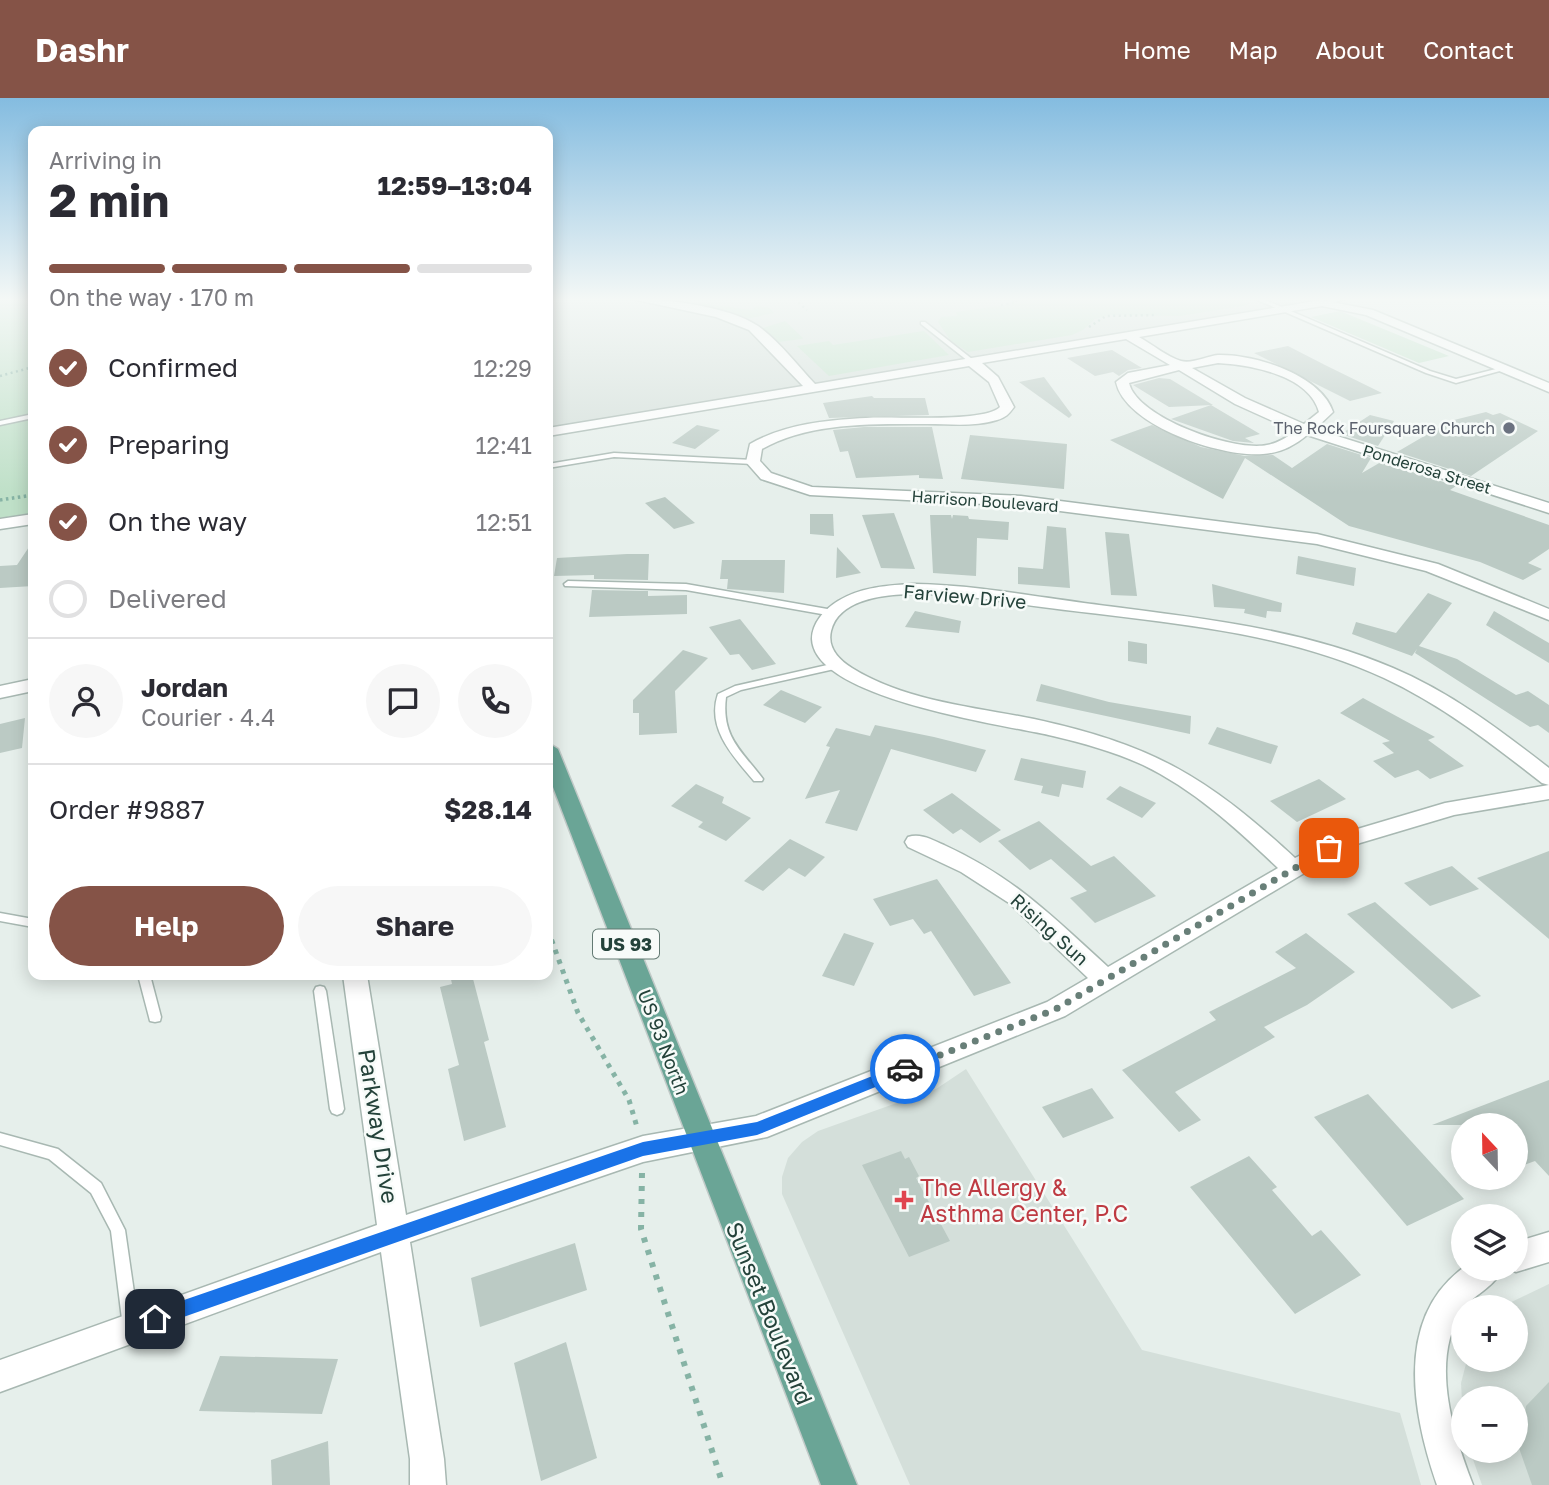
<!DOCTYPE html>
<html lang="en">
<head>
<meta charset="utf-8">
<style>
  body { margin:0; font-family:"Golos Text",sans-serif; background:#f7f7f7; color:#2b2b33; height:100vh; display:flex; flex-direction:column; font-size:26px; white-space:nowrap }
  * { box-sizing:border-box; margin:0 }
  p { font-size:23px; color:#7c7c81 }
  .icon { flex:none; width:38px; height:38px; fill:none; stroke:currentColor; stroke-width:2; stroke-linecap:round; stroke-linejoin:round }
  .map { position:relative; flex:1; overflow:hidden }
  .details { position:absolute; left:28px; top:28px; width:525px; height:854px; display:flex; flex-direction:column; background:#fff; border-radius:14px; box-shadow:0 4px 18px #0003 }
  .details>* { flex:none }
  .needle { width:46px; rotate:338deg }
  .tools { position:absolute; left:1451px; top:1015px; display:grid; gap:14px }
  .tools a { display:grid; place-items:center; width:77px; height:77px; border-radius:50%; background:#fff; box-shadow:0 4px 18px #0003; font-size:35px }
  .pin { position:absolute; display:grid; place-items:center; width:60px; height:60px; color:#fff; margin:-30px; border-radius:14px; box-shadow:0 4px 10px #0006 }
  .courier { position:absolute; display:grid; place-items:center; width:70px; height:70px; margin:-35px; border:5px solid #1a73e8; border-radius:50%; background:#fff; color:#222; box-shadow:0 2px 9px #0007 }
  .head em { font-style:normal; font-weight:700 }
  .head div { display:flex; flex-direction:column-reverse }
  .head { display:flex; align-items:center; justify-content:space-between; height:119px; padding:0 21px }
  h1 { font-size:46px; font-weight:700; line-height:52px }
  .bar { display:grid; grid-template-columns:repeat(4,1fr); gap:10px 7px; align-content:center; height:84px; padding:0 21px }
  .bar i { height:9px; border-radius:5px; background:#e1e1e2 }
  .bar .current { background:#855347 }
  .bar p { grid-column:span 4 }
  .line { display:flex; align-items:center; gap:18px; padding:0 21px; border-top:2px solid #e1e1e2 }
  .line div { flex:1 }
  .round { display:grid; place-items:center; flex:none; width:74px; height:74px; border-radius:37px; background:#f7f7f7 }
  ol { padding:0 21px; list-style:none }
  li { display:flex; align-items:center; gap:21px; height:77px }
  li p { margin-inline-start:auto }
  li .icon { padding:7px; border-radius:50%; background:#855347; color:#fff; stroke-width:4 }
  li:last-child { color:#7c7c81 }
  li i { width:38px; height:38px; border:4px solid #e1e1e2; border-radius:50% }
  .button { display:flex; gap:14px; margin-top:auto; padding:14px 21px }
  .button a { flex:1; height:80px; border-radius:42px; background:#855347; color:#fff; font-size:28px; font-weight:700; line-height:80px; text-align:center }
  .button a+a { background:#f7f7f7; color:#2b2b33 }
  header { display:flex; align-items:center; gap:42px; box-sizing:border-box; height:98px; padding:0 35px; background:#855347; color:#fff }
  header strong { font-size:33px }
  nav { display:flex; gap:38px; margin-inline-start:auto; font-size:24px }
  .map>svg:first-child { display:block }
  .built { fill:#d4dfda }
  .green { fill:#bfe0c8 }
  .building { fill:#bbcac4 }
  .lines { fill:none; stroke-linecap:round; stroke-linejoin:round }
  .service-casing { stroke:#a8b8b2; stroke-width:3 }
  .minor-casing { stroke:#a8b8b2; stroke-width:3 }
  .tertiary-casing { stroke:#a8b8b2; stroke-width:3 }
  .primary-casing { stroke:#c2cac8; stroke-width:3 }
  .path-far3 { stroke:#86b3a5; stroke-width:2.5; stroke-dasharray:2 3.5; stroke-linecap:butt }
  .path-far2 { stroke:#86b3a5; stroke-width:3.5; stroke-dasharray:2.5 3.5; stroke-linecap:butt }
  .path-far1 { stroke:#86b3a5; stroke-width:5; stroke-dasharray:4.5 6; stroke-linecap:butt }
  .path { stroke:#86b3a5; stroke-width:6; stroke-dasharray:5 8; stroke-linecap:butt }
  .service { fill:#fff; fill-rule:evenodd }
  .minor { fill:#fff; fill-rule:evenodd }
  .tertiary { fill:#fff; fill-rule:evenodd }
  .primary { fill:#6aa596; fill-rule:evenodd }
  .route { fill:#1a73e8 }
  .done { stroke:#687f78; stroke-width:7; stroke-dasharray:0 12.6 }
  .worship-dot { fill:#6b7280; stroke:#f7fbf9; stroke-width:2.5 }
  .health-dot { fill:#e0444e; stroke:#f7fbf9; stroke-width:2.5 }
  .labels { text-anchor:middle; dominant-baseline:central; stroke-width:5; stroke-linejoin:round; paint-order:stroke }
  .far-worship-label { font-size:16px; fill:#5b616d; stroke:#f7fbf9; text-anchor:end }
  .far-street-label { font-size:16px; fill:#24423a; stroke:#f7fbf9 }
  .shield { fill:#f7fbf9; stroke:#637a73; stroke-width:2 }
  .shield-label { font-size:18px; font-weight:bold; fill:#24423a }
  .street-label { font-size:19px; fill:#24423a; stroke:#f7fbf9 }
  .near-street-label { font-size:23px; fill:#24423a; stroke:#f7fbf9 }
  .near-health-label { font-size:23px; fill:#be3a42; stroke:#f7fbf9; text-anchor:start }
</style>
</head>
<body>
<header>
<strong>Dashr</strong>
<nav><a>Home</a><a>Map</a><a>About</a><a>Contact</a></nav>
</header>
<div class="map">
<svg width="1549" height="1387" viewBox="0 0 1549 1387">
  <rect width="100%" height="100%" fill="#e6efeb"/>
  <!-- built -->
  <g class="built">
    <polygon points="548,201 1343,201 548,337"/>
    <polygon points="966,971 1142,1252 1400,1315 1421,1387 910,1387 782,1096 782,1079 788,1060 802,1044 818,1033 936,991"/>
    <polygon points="1549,1186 1549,1387 1482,1387 1470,1353 1516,1353 1516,1300 1463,1300 1463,1322 1461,1285 1467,1262 1516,1262 1516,1209 1501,1209"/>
  </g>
  <!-- green -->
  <g class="green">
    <polygon points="0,201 33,201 33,415 0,420"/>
    <polygon points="667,201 752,212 756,208 770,210 774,215 746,221 712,209"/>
    <polygon points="1017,201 1237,201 1249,207 1180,218 1110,217 1095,221 1083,232 1072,237 968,254 951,243 938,224 941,219 957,218 956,214 1019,205"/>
    <polygon points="1340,213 1449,258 1419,265 1311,219"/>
    <polygon points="785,223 803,240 802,241 778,244 763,230"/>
    <polygon points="924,233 949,257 829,278 797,248 829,243 833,247"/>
  </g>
  <!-- building -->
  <g class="building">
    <polygon points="1288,248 1325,267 1382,295 1350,303 1254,255"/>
    <polygon points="1112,252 1142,270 1128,272 1119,278 1113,274 1095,278 1067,260"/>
    <polygon points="1044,279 1072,317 1069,320 1019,284"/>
    <polygon points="1159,280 1170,281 1213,307 1169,309 1133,287"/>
    <polygon points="872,298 874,300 925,300 929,317 829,320 823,305"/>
    <polygon points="1211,307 1260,336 1245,340 1254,345 1233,343 1171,321"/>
    <polygon points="1486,314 1493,317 1500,315 1538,333 1471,378 1397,354 1450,323"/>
    <polygon points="1370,317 1394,323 1378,348 1341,336"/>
    <polygon points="697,327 720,332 695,351 672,345"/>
    <polygon points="1152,327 1201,349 1245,358 1273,357 1292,370 1327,346 1371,360 1362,375 1381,364 1456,388 1450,392 1549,427 1549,451 1528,465 1542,471 1523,482 1480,464 1349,428 1245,360 1223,401 1110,342"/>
    <polygon points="864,329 932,329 943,381 919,380 919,377 856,380 848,353 840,354 833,332"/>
    <polygon points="970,337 1067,346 1064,391 961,381"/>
    <polygon points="665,399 695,425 674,431 645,405"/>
    <polygon points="894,415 915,471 881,470 862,417"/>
    <polygon points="810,416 833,416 834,438 810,436"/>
    <polygon points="930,417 951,417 952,421 953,417 968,418 969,421 1009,424 1008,442 977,440 976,478 933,475"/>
    <polygon points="1047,428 1066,430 1070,490 1018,486 1018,469 1043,471"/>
    <polygon points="1105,434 1129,436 1137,498 1111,497"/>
    <polygon points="33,443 33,488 0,490 0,468 17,467"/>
    <polygon points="837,449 861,475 836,480"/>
    <polygon points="627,456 649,456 648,482 594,481 594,477 554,478 557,460"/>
    <polygon points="1298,458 1356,470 1354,488 1296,476"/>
    <polygon points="722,462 785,462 784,495 727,491 728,481 720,481"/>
    <polygon points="1212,486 1282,505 1281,514 1267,513 1266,520 1244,515 1245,511 1214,509"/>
    <polygon points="592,492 648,493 648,498 687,497 687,516 589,519"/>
    <polygon points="1428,495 1452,505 1419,548 1457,561 1516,597 1528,593 1549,607 1549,635 1538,627 1530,629 1415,555 1417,551 1412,558 1352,536 1356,524 1396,535"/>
    <polygon points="915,513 961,523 959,535 905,529"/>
    <polygon points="1494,513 1549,545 1549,565 1486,527"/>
    <polygon points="740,521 776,566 752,572 739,556 730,557 709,529"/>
    <polygon points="1128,543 1147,546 1147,566 1128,563"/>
    <polygon points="683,552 708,560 675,593 677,635 639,637 639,615 633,615 633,602"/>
    <polygon points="1041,586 1109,604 1191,618 1190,636 1036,603"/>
    <polygon points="781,592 822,609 805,625 763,607"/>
    <polygon points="1363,600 1435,639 1428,642 1464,668 1430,681 1418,672 1395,680 1373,663 1394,655 1382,645 1390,643 1340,615"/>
    <polygon points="25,620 22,650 0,655 0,626"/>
    <polygon points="875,627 934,639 986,652 976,674 891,651 857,733 825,725 840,692 805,701 830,649 826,648 836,630 870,638"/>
    <polygon points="1217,629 1278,648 1271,666 1208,646"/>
    <polygon points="1021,660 1086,673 1083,690 1062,686 1059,699 1041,695 1043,688 1014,682"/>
    <polygon points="1319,681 1346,701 1297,724 1270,703"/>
    <polygon points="696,686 724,699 722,705 751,720 726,743 698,729 703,724 671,708"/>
    <polygon points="1120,688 1156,705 1142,720 1106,701"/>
    <polygon points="952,695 1001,732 980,745 961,731 953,736 923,712"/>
    <polygon points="1039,723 1091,768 1114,758 1156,798 1095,825 1070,800 1087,793 1051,761 1030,772 998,743"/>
    <polygon points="790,741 825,759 805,779 789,770 763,793 744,783"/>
    <polygon points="1549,753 1549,841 1477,780"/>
    <polygon points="1452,768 1479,791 1430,808 1404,785"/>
    <polygon points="937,781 972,830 1011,885 974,898 931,833 924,836 913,821 890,828 873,801"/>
    <polygon points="1375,804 1481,898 1452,911 1347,816"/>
    <polygon points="844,835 874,845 854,888 822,878"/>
    <polygon points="1306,835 1355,874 1307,907 1264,929 1275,939 1175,994 1201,1022 1179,1034 1122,972 1216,922 1209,914 1296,870 1275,854"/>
    <polygon points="450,877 472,877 489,942 484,944 506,1029 464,1043 448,971 459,967 440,889 452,886"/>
    <polygon points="1549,982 1549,1078 1535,1063 1516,1070 1516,1027 1432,1027"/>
    <polygon points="1092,990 1114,1020 1063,1040 1042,1009"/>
    <polygon points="1368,996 1464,1101 1407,1128 1314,1019"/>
    <polygon points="901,1053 905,1061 909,1059 919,1078 916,1080 950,1143 909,1159 862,1067"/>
    <polygon points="1249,1058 1277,1089 1272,1092 1312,1138 1321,1132 1361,1177 1295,1216 1190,1089"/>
    <polygon points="575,1145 587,1192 480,1229 471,1180"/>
    <polygon points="566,1244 597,1360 541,1383 514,1265"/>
    <polygon points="220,1258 338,1261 322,1316 199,1313"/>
    <polygon points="1549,1284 1549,1387 1532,1387 1519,1350 1526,1308"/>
    <polygon points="328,1343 330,1387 272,1387 271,1362"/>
  </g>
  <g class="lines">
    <!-- service casing -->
    <g class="service-casing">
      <g id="service">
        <polygon points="1255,201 1263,201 1430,273 1456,281 1504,269 1507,271 1456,285 1426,275"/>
        <polygon points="1333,201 1345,201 1322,207 1319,205"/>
        <polygon points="921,224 925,224 972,261 972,263 968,263 921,226"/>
        <polygon points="33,316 33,320 0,327 0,323"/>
        <polygon points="614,355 753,362 757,364 753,366 614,359 548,370 548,366"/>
        <polygon points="568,483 686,486 833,512 837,515 833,518 686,492 565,488 564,486"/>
        <path d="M 836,565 L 841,568 L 839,570 L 741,592 L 726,599 C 721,639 742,653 763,681 L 762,683 L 754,683 C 734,659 706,631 718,596 L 735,588 Z"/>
        <polygon points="0,815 33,821 33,829 0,823"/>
        <polygon points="138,877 150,877 161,919 160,923 155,924 150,923 149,919"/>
        <polygon points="320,888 324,889 326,893 344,1011 342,1015 337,1017 332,1015 330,1011 314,893 316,889"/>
        <polygon points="0,1035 58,1051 101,1085 125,1132 139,1229 137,1235 131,1237 125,1235 123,1229 111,1133 91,1095 49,1061 0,1047"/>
      </g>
    </g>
    <!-- minor casing -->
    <g class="minor-casing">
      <g id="minor">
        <path d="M 632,201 C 666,201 728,208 758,228 C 779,243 797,267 815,286 L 1322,202 L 1373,212 L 1549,285 L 1549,294 L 1366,217 L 1322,208 L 1139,239 C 1152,246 1167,259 1181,263 C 1192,266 1207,258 1218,257 C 1255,256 1321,277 1333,314 L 1315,331 L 1549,405 L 1549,415 L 1307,337 C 1294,348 1280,355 1263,356 C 1223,360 1125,328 1116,284 L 1128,275 L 1170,267 L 1126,241 L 982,265 L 998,279 L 1014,309 C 1009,316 1005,320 997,322 C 974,329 951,326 927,326 C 874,326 809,324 762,351 L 760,363 L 771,375 L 812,389 L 1021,398 L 1317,436 L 1438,466 L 1549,511 L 1549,522 L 1426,473 L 1317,446 L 1021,408 L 810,397 L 761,381 L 746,364 L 750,346 C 785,326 827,322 866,320 C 894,318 984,325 1000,309 L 989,284 L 969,268 L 548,338 L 548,330 L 803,288 L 749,232 L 716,219 ZM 1218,265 C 1251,267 1309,277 1319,314 L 1304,326 L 1245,300 L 1192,270 ZM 1179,272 L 1235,306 L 1295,333 C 1286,340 1278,345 1267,347 C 1234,354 1137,320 1129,285 Z"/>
        <path d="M 915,486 C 976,487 1037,499 1099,507 C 1198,520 1300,530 1393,570 C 1450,594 1500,632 1549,670 L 1549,687 L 1542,685 C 1492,646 1442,607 1384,580 C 1268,526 1131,523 1006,504 C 967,498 844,479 831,533 C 827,550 839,562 852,570 C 905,603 974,609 1034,621 C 1153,647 1206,678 1295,760 L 1344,735 L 1445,705 L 1549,687 L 1549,701 L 1454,717 L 1360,745 L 1301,777 L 1065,918 L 767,1039 L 643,1064 L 410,1144 L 444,1361 L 446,1387 L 410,1387 L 410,1361 L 381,1154 L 0,1294 L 0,1262 L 377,1127 L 343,877 L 367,877 L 406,1117 L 643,1038 L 756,1018 L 1047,904 L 1088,880 L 1009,805 L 961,774 L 908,749 L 905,744 L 908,739 C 921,735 932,742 944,747 C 1014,779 1052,818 1108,869 L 1278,770 C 1237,731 1195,692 1143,667 C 1115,654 1083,645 1053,638 C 1006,627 814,601 812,541 C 812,525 825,511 838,503 C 861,489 888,487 915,486 Z"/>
        <polygon points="33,581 33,593 0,600 0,588"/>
        <polygon points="1549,1134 1549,1164 1516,1174 1509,1171 1516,1171 1516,1144"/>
        <path d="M 1463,1170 L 1502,1171 C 1495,1189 1472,1198 1463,1211 C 1429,1262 1453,1335 1473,1387 L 1437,1387 C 1413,1318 1394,1221 1463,1170 Z"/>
      </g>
    </g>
    <!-- tertiary casing -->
    <g class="tertiary-casing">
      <polygon id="tertiary" points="33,416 33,426 0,431 0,421"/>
    </g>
    <!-- primary casing -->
    <g class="primary-casing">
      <polygon id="primary" points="548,645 558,651 857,1387 821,1387 548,676"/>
    </g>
    <!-- path-far3 -->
    <g class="path-far3">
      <polyline points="794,201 807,212"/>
      <polyline points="1001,207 1017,204 1015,201"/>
      <polyline points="1089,229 1106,218 1157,217"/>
      <polyline points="0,278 33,269"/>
    </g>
    <!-- path-far2 -->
    <polyline class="path-far2" points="0,402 33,397"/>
    <!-- path-far1 -->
    <polyline class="path-far1" points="548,832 578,915 629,1002 637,1029"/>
    <!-- path -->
    <polyline class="path" points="642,1075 641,1131 723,1387"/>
    <!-- service -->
    <use href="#service" class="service"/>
    <!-- minor -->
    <use href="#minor" class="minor"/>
    <!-- tertiary -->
    <use href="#tertiary" class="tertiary"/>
    <!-- primary -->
    <use href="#primary" class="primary"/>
  </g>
  <!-- sky -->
  <linearGradient id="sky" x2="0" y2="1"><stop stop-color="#84bce0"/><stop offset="0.51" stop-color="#f4f8f6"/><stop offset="1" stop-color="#f4f8f6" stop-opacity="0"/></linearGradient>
  <rect width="1549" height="395" fill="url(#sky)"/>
  <!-- route -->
  <polygon class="route" points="905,965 910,967 910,975 757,1037 643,1058 155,1229 149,1227 146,1221 149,1215 155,1212 643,1044 757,1024"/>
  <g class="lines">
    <!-- done -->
    <polyline class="done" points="905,971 1056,911 1329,750"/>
  </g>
  <!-- markers -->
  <circle class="worship-dot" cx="1509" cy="330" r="7"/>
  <path class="health-dot" d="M900.5 1091.5h7v7h7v7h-7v7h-7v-7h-7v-7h7z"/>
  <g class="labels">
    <!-- far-worship labels -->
    <g class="far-worship-label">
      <text x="1495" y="330">The Rock Foursquare Church</text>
    </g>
    <!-- far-street labels -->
    <g class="far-street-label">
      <text transform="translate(1427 371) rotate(17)">Ponderosa Street</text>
      <text transform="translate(985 403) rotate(4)">Harrison Boulevard</text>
    </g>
    <!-- shield labels -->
    <rect class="shield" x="593" y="831.5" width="66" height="29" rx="5"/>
    <g class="shield-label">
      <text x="626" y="846">US 93</text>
    </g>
    <!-- street labels -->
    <g class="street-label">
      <text transform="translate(965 498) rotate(5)">Farview Drive</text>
      <text transform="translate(1050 831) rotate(42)">Rising Sun</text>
      <text transform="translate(664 944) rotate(69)">US 93 North</text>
    </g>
    <!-- near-street labels -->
    <g class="near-street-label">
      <text transform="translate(379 1028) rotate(81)">Parkway Drive</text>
      <text transform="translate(770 1215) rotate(68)">Sunset Boulevard</text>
    </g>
    <!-- near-health labels -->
    <g class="near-health-label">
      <text x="920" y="1089">The Allergy &amp;<tspan x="920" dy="26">Asthma Center, P.C</tspan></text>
    </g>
  </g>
</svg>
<div class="tools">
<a><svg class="needle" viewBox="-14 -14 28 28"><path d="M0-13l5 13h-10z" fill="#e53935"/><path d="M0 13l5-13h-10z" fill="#7c7c81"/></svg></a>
<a><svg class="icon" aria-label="layers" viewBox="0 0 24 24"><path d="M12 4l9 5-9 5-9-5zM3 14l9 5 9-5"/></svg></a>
<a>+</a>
<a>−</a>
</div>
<div class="pin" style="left:1329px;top:750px;background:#ea580c"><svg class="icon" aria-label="bag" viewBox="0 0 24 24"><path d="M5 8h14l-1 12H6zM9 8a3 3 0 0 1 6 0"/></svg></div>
<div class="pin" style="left:155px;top:1221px;background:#1f2937"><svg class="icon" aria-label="home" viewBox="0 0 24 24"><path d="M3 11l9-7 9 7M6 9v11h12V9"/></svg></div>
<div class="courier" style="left:905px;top:971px"><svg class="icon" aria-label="car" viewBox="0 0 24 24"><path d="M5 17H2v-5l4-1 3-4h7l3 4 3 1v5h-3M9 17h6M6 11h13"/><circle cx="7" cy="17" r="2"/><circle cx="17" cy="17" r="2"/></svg></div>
<section class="details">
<div class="head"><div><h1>2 min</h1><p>Arriving in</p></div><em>12:59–13:04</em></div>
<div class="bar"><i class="current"></i><i class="current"></i><i class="current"></i><i></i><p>On the way · 170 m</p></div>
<ol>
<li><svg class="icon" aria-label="check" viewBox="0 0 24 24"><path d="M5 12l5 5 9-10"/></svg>Confirmed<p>12:29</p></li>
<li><svg class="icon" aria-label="check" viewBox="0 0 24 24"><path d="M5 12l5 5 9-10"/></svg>Preparing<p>12:41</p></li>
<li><svg class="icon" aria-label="check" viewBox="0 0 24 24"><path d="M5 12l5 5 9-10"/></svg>On the way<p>12:51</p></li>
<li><i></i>Delivered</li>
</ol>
<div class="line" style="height:126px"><a class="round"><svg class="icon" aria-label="person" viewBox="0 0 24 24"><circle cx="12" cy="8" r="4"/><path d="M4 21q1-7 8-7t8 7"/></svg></a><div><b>Jordan</b><p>Courier · 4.4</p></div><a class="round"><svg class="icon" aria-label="chat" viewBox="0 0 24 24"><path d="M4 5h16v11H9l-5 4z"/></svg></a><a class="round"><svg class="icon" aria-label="phone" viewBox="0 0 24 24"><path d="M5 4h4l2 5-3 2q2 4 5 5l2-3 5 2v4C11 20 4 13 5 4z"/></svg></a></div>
<div class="line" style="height:91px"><div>Order #9887</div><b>$28.14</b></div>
<div class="button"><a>Help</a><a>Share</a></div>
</section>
</div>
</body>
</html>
